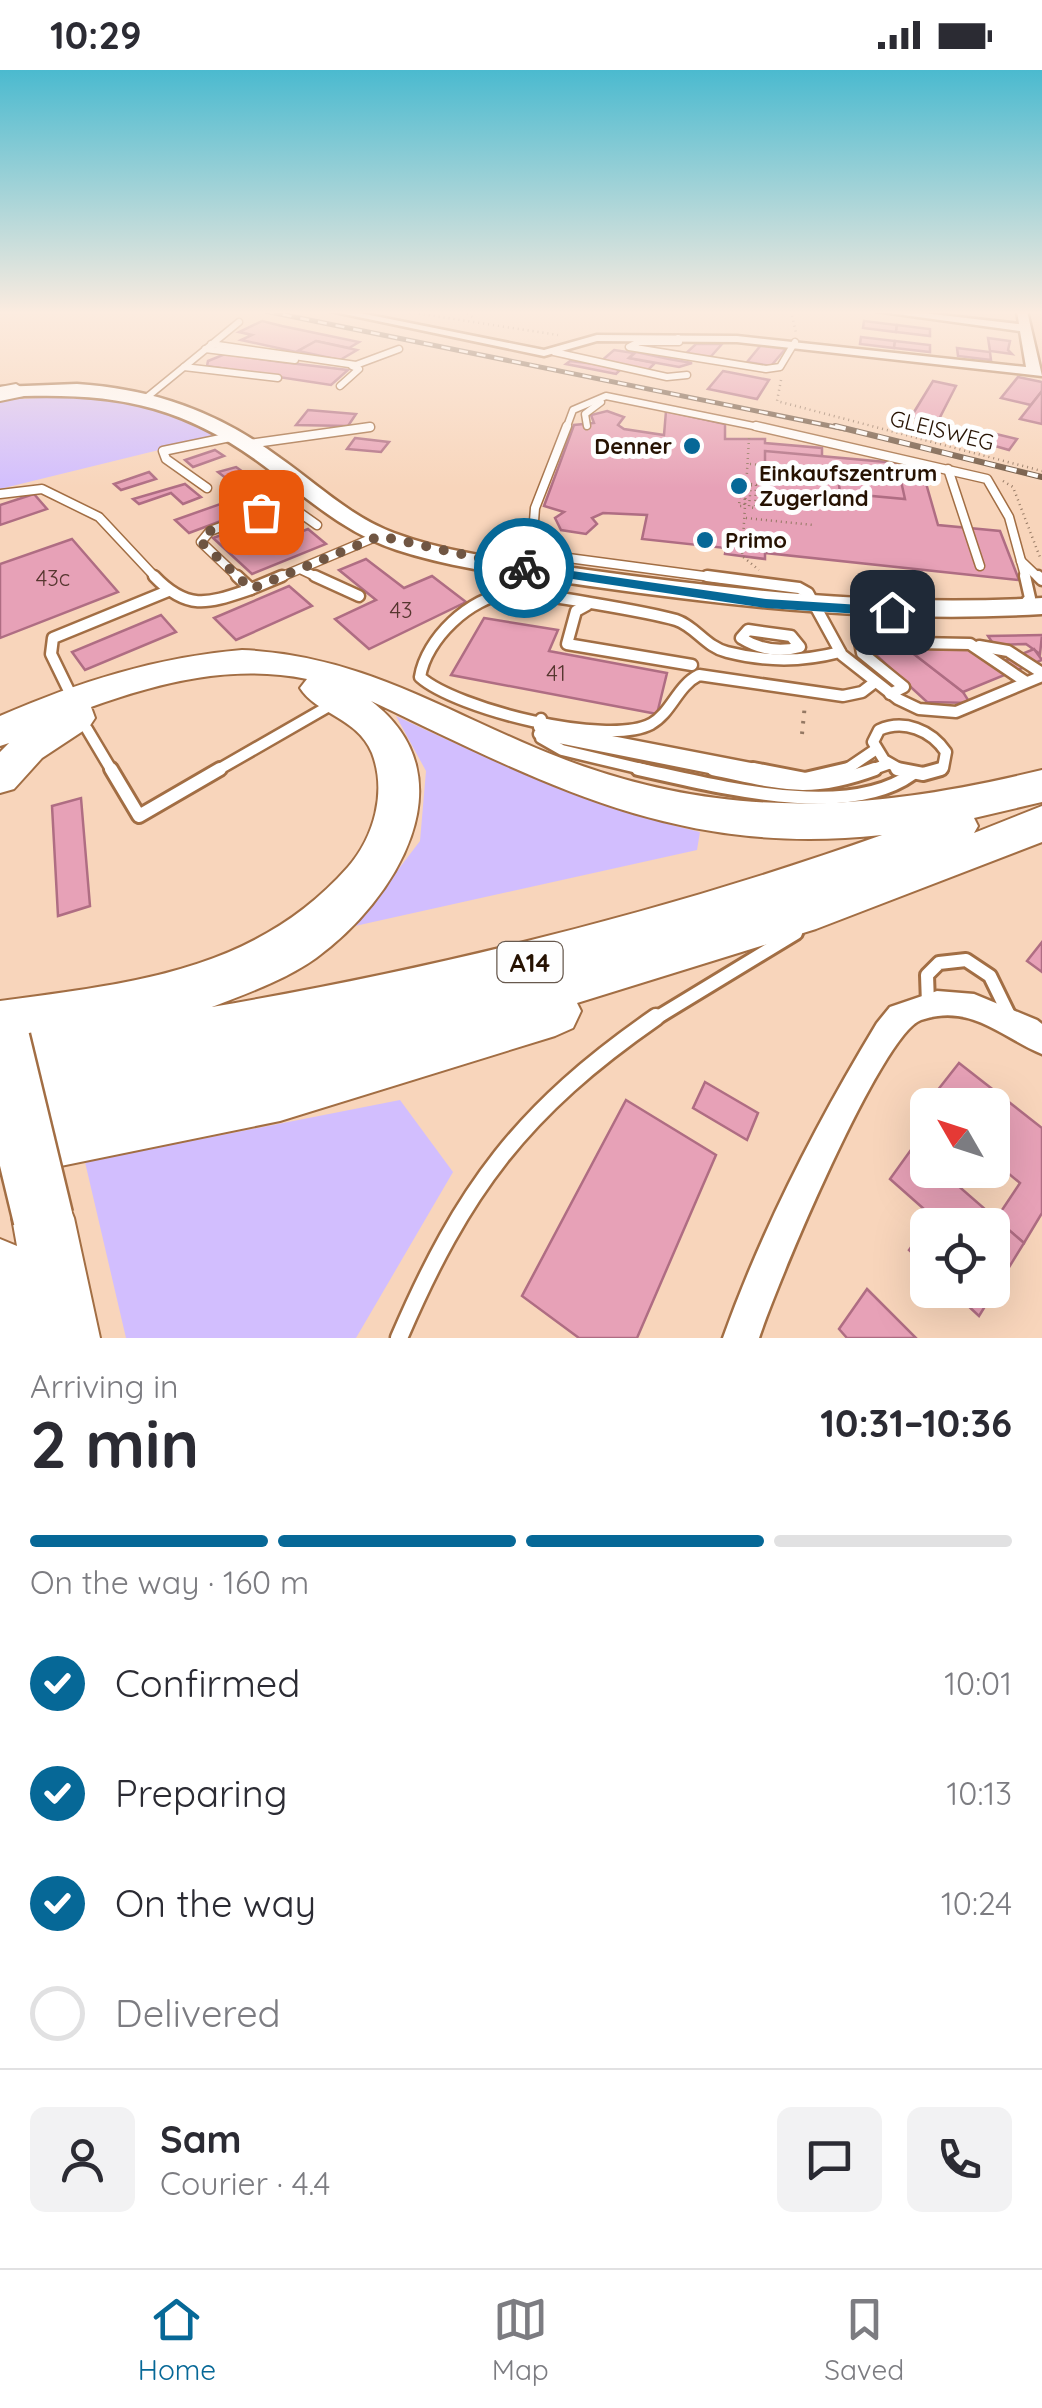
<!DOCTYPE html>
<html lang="en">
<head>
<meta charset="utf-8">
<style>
  body { margin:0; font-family:Quicksand,sans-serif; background:#f2f2f3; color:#2b2b33; height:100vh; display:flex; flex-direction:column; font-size:38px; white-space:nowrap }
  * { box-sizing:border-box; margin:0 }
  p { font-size:32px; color:#7c7c81 }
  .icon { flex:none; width:55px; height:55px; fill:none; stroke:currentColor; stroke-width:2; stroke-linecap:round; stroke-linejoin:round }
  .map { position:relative; height:1268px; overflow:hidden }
  .side { display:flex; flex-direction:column; background:#fff; flex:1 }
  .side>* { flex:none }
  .needle { width:65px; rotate:309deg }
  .controls { position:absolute; left:910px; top:1018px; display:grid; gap:20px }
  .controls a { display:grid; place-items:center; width:100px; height:100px; border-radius:15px; background:#fff; box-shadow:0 10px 40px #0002; font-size:50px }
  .pin { position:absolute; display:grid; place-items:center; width:85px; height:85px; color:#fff; margin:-42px; border-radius:20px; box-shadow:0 5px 15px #0006 }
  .courier { position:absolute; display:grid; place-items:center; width:100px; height:100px; margin:-50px; border:8px solid #066897; border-radius:50%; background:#fff; color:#222; box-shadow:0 2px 12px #0007 }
  .overview em { font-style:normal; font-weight:800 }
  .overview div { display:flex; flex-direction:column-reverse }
  .overview { display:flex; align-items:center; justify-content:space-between; height:170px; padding:0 30px }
  h1 { font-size:65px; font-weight:800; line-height:75px }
  .bar { display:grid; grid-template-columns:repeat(4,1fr); gap:15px 10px; align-content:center; height:120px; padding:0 30px }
  .bar i { height:12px; border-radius:8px; background:#e1e1e2 }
  .bar .current { background:#066897 }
  .bar p { grid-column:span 4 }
  .line { display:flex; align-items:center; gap:25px; padding:0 30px; border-top:2px solid #e1e1e2 }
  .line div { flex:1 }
  .round { display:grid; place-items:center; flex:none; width:105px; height:105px; border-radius:15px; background:#f2f2f3 }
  ol { padding:0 30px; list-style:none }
  li { display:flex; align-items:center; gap:30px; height:110px }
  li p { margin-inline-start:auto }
  li .icon { padding:10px; border-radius:50%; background:#066897; color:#fff; stroke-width:4 }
  li:last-child { color:#7c7c81 }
  li i { width:55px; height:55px; border:5px solid #e1e1e2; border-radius:50% }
  .status { display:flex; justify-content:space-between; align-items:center; height:70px; padding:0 50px; background:#fff; direction:ltr }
  .status svg { height:28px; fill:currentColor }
  .tabs { display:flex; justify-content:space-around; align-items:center; height:140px; border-top:2px solid #e1e1e2; background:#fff; font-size:28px; color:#7c7c81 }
  .tabs a { display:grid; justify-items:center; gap:5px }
  .tabs .current { color:#066897 }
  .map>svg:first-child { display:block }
  .green { fill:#d2befe }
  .building { fill:#e7a1b7; stroke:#af6d83; stroke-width:2.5 }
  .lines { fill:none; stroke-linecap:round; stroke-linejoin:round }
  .lane-far4-casing { stroke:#a26e44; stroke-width:9 }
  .lane-far3-casing { stroke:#a26e44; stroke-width:11 }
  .lane-far2-casing { stroke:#a26e44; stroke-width:15 }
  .lane-far1-casing { stroke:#a26e44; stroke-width:18 }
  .lane-casing { stroke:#a26e44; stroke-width:21 }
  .street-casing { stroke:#a26e44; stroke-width:5 }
  .secondary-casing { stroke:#a26e44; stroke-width:5 }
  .highway-casing { stroke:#a26e44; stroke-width:4 }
  .path-far1 { stroke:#947863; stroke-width:2.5; stroke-dasharray:1 4; stroke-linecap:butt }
  .path { stroke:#947863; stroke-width:4; stroke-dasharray:2.5 8; stroke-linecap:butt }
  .lane-far4 { stroke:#fff; stroke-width:6 }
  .lane-far3 { stroke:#fff; stroke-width:8 }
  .lane-far2 { stroke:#fff; stroke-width:10 }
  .lane-far1 { stroke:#fff; stroke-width:12 }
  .lane { stroke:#fff; stroke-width:16 }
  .street { fill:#fff; fill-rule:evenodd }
  .secondary { fill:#fff; fill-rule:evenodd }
  .highway { fill:#fff; fill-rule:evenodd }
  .rail-far1-casing { stroke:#715844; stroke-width:5 }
  .rail-casing { stroke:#715844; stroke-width:6 }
  .rail-far1 { stroke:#fefefe; stroke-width:2.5; stroke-dasharray:9; stroke-linecap:butt }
  .rail { stroke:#fefefe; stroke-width:4; stroke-dasharray:11; stroke-linecap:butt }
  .highway-bridge-casing { stroke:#a26e44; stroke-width:64; stroke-linecap:butt }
  .highway-bridge { stroke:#fff; stroke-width:59 }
  .route { fill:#066897 }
  .done { stroke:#705643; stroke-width:10; stroke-dasharray:0 18 }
  .poi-dot { fill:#066897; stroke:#fefefe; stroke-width:4 }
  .labels { text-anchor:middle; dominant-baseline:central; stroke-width:10; stroke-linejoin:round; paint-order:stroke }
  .far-street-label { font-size:22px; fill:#261202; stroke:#fefefe }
  .far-poi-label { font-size:22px; font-weight:bold; fill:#261202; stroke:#fefefe; text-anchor:start }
  .number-label { font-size:22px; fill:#56362f }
  .shield { fill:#fefefe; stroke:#67594e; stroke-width:2.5 }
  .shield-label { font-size:25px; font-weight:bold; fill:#261202 }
</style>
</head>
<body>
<div class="status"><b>10:29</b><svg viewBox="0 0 49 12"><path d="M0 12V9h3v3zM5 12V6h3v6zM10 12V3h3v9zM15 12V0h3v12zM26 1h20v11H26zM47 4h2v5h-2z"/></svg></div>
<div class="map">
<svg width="1042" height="1268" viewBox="0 0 1042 1268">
  <rect width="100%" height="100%" fill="#f8d5bb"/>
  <!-- green -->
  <g class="green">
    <polygon points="60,327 143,334 220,365 0,419 0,330"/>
    <path d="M 396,646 C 496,693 592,736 700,762 L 697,780 L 355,856 L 420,771 L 426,701 Z"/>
    <polygon points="400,1030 453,1102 356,1268 126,1268 85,1092"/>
  </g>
  <!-- building -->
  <g class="building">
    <polygon points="262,251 282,256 359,272 349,278 316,271 296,282 241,270 252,265 239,262"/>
    <polygon points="864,251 897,255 896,262 863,258"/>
    <polygon points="897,255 930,259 930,266 896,262"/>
    <polygon points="861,267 895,271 894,278 860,274"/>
    <polygon points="988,268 1010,271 1008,280 1012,284 990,281"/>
    <polygon points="316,271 357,280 340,290 298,281"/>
    <polygon points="895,271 930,275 930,282 894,278"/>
    <polygon points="696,274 722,274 706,292 682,287"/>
    <polygon points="761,275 787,277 771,296 747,292"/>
    <polygon points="957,278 990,282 991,290 958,286"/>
    <polygon points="614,280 634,283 629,288 655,293 647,301 600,292"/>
    <polygon points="636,282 669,289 692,293 679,297 629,288"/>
    <polygon points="225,284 281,292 348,300 331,315 207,296 208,291"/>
    <polygon points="570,291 603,295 620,300 616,304 566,294"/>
    <polygon points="723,301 769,310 757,329 708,319"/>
    <polygon points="1018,307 1042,312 1042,321 1031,335 1001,328"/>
    <polygon points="933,311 956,316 937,353 911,347"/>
    <polygon points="1042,321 1042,354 1020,349"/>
    <polygon points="308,340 356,344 348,356 296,355"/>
    <polygon points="607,341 624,347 618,355 624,359 664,365 666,341 725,354 725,369 765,369 765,373 822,378 822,387 921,396 938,455 1000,461 1019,510 765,483 765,489 725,484 726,478 642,469 647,445 603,443 592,448 597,454 586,464 561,460 555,448 564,442 544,436 574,355 594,353 591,345"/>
    <polygon points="996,364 1017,369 1009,380 988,374"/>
    <polygon points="355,368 389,372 381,382 347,379"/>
    <polygon points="215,380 224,386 193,397 185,390"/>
    <polygon points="765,381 897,393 905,429 840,423 838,406 765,399"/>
    <polygon points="236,397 253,409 236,416 218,402"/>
    <polygon points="149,402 156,409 121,420 114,414"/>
    <polygon points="185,414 201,427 183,434 171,423 139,434 133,429"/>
    <polygon points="263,419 277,430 189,463 175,450"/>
    <polygon points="34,424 47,439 0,455 0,435"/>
    <polygon points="246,456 262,469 280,470 308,459 326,474 252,504 213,468"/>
    <polygon points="72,469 118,522 0,568 0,494"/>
    <polygon points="366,489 404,518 432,506 466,532 369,579 335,549 376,530 339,500"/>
    <polygon points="289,516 312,536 236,570 214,548"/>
    <polygon points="161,545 176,562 85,600 72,582"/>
    <polygon points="484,548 558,560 549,581 667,603 657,644 451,605"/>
    <polygon points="1042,565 1040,584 1026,574 994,575 988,566"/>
    <polygon points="863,573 904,576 963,622 970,633 927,632"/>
    <polygon points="933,576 968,576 1007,604 963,622 906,578"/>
    <polygon points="1034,579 1042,590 1015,601 1002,592"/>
    <polygon points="81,728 90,836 58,846 52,736"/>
    <polygon points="1042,872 1042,902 1027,891"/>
    <polygon points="959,993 1042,1058 1042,1143 1024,1173 996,1149 1020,1113 992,1090 992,1035 926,1035"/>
    <polygon points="705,1012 758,1043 747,1070 693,1038"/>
    <polygon points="626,1030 716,1085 637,1268 579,1268 522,1226"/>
    <polygon points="913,1077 928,1089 928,1100 940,1100 1024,1173 979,1246 951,1220 992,1220 992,1155 928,1155 928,1197 909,1180 933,1147 890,1109"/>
    <polygon points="867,1219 916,1268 847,1268 839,1259"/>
  </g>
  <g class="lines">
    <!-- lane-far4 casing -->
    <g class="lane-far4-casing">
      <g id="lane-far4">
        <polyline points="678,268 679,272 639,272 629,277 766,299 780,297 795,272"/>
        <polyline points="211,274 356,295 399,279"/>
        <polyline points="205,279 295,290"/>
        <polyline points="554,282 667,307 687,305"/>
        <polyline points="184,297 278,308"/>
        <polyline points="340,316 359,299 352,296"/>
        <polyline points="146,328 239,252"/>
        <polyline points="587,356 585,344 601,332"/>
        <polyline points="358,359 370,357"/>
        <polyline points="566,359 573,340 606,326 768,359"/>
      </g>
    </g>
    <!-- lane-far3 casing -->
    <g class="lane-far3-casing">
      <g id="lane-far3">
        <polyline points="756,356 987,409 1009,447 1026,509"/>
        <polyline points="249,374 370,357"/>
        <polyline points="948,399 980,496"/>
        <polyline points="292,406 273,415 286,433 317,455"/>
        <polyline points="207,418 166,389 163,381 235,366"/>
        <polyline points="0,424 42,419 99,447 157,509"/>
        <polyline points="1021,491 1040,509"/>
        <polyline points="525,495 561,487 726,509"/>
        <polyline points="519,498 532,477 535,438 567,356"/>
        <polyline points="302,500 321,509"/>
        <polyline points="240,509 201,472 210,461 286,433"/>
        <polyline points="276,509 380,465"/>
      </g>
    </g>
    <!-- lane-far2 casing -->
    <g class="lane-far2-casing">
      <g id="lane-far2">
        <path d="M 154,506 C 188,542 209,533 251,519"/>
        <polyline points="237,506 251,519 282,506"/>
        <polyline points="315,506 359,526"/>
        <polyline points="707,506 799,518 808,523 842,585 898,629 919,639 956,642 1042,606"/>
        <polyline points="1038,506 1042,510"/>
        <polyline points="587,535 576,541 567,574 692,595"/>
        <polyline points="1023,536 1030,528 1025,506"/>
        <path d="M 748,560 L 791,566 L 800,577 C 779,583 759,579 741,568 Z"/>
        <polyline points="979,576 1008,581 1042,603"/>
        <path d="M 840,582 C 801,592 767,592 727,582 C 706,577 695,556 676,550 C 652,543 530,521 509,523 C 470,527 426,569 420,607 C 456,639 607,677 651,654 C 672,642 677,616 699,605 L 843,626 L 862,622 L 875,612"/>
        <polyline points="70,623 51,584 53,568 168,521"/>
        <polyline points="890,624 904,617 862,583 860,572 970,574 1026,612"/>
        <polyline points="541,649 541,668 562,680 650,701"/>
        <polyline points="539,657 766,701"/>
        <polyline points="87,659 112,701"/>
        <polyline points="539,664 725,701"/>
        <polyline points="216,701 336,632"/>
        <polyline points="844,701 875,680"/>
        <polyline points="868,701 888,694"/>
        <path d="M 903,701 L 884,690 L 873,672 L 879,660 C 904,649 931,660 946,682 L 943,698 L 935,701"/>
      </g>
    </g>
    <!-- lane-far1 casing -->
    <g class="lane-far1-casing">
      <g id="lane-far1">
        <polyline points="111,699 139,746 220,699"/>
        <path d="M 638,699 C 713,715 846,752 912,704"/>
        <path d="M 713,699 C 781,713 807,724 875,699"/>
        <polyline points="753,699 805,709 848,699"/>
        <polyline points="897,699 923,704 941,699"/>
        <polyline points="928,934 927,905 939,893 966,890 990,906 1010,947"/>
        <polyline points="653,950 796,863"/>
      </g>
    </g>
    <!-- lane casing -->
    <g class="lane-casing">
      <path id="lane" d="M 399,1268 C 463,1119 522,1040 656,947"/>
    </g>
    <!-- street casing -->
    <g class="street-casing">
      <g id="street">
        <polygon points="330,241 350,241 544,280 597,265 737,266 1026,297 1020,261 875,241 906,241 1019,254 1017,241 1027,241 1042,306 737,272 597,271 544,286"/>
        <path d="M 937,921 L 974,924 L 1037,950 L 1042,954 L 1042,984 C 1001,967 971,933 921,950 C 881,964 775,1218 759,1268 L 723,1268 C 762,1159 817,1052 877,953 L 890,937 Z"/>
      </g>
    </g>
    <!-- secondary casing -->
    <g class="secondary-casing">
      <path id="secondary" d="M 77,314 C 154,319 218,342 280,388 C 317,414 351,447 394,463 C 456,486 523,491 588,500 C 740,521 889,537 1042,528 L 1042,544 C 892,553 746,538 597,517 C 530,507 461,501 397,480 C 344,463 306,427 263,395 C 176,330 106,322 0,327 L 0,317 Z"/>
    </g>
    <!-- highway casing -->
    <g class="highway-casing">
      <g id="highway">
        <polygon points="16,314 27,321 24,326 0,331 0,317"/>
        <path d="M 242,580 C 356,585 434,635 536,678 C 710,752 861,744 1042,700 L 1042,732 L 974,748 L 978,756 L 974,763 L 1042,736 L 1042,772 L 816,859 L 577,933 L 581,941 L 573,958 L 555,966 L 280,1051 L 7,1107 L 0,1104 L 0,931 C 131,913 255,902 348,797 C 374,767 387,722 372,683 C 357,647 316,644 300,618 L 307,609 C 232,594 161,612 91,637 L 95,648 L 89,657 L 42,688 L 14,719 L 0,723 L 0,682 L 9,673 L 0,676 L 0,646 C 78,612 157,587 242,580 ZM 371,631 C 548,715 677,787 882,765 C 665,842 439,898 212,937 C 248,923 285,910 316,888 C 395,831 472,707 371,631 Z"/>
        <polygon points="43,1117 65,1126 74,1148 100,1268 0,1268 0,1169 17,1176 12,1148 21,1126"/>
      </g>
    </g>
    <!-- path-far1 -->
    <g class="path-far1">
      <polyline points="463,241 474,248"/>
      <polyline points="791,241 796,263"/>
      <polyline points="409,242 558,265"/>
      <polyline points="781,310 777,331 1042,401"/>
      <polyline points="701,330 736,337"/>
      <polyline points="749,368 742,486 759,500"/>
      <polyline points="750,394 810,400"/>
      <polyline points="1003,411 1013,417 1041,490"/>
      <polygon points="741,413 746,414 744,436 739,436"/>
      <polygon points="751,414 756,415 755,438 749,437"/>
      <polyline points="746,448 813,455"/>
    </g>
    <!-- path -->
    <polyline class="path" points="802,664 805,634"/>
    <!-- lane-far4 -->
    <use href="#lane-far4" class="lane-far4"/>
    <!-- lane-far3 -->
    <use href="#lane-far3" class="lane-far3"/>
    <!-- lane-far2 -->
    <use href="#lane-far2" class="lane-far2"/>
    <!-- lane-far1 -->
    <use href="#lane-far1" class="lane-far1"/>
    <!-- lane -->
    <use href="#lane" class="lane"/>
    <!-- street -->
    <use href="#street" class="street"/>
    <!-- secondary -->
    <use href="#secondary" class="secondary"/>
    <!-- highway -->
    <use href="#highway" class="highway"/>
    <!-- rail-far1 casing -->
    <g class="rail-far1-casing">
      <polyline id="rail-far1" points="265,241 845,359"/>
    </g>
    <!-- rail casing -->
    <g class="rail-casing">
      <polyline id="rail" points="835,356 1042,407"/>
    </g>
    <!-- rail-far1 -->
    <use href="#rail-far1" class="rail-far1"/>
    <!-- rail -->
    <use href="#rail" class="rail"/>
    <!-- highway-bridge casing -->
    <g class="highway-bridge-casing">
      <polyline id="highway-bridge" points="0,970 43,1148"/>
    </g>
    <!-- highway-bridge -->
    <use href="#highway-bridge" class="highway-bridge"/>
  </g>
  <!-- sky -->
  <linearGradient id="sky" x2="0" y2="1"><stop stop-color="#4bbacf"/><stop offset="0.58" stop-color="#fcece0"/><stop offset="1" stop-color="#fcece0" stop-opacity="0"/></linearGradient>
  <rect width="1042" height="418" fill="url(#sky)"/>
  <!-- route -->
  <polygon class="route" points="524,494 766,529 892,537 899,542 892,546 766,538 519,501"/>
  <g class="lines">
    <!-- done -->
    <polyline class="done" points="261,442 210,461 201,472 251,519 380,466 524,498"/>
  </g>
  <!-- markers -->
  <g class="poi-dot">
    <circle cx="692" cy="376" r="10"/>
    <circle cx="739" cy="416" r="10"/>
    <circle cx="705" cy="470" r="10"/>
  </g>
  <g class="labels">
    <!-- far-street labels -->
    <g class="far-street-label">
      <text transform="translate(942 360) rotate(14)">GLEISWEG</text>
    </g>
    <!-- far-poi labels -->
    <g class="far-poi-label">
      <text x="672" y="376" text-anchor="end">Denner</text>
      <text x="759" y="403">Einkaufszentrum<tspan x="759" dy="25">Zugerland</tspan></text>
      <text x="725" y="470">Primo</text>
    </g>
    <!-- number labels -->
    <g class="number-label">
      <text x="53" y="508">43c</text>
      <text x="401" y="540">43</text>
      <text x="556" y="603">41</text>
    </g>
    <!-- shield labels -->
    <rect class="shield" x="497.5" y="872" width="65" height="40" rx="8"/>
    <g class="shield-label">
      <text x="530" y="892">A14</text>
    </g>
  </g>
</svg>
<div class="controls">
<a><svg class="needle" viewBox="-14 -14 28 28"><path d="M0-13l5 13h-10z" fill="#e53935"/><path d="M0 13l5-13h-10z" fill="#7c7c81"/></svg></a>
<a><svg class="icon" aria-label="locate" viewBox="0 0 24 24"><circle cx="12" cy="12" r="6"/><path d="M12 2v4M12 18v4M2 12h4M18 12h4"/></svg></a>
</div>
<div class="pin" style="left:261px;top:442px;background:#ea580c"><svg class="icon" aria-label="bag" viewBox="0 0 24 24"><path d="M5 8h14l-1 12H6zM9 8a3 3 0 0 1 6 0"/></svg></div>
<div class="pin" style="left:892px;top:542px;background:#1f2937"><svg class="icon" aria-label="home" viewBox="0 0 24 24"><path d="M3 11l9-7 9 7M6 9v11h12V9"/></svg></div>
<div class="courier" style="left:524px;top:498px"><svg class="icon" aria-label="bike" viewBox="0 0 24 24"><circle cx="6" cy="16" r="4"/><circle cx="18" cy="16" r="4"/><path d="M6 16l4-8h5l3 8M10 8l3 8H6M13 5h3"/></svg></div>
</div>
<section class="side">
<div class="overview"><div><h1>2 min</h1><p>Arriving in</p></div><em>10:31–10:36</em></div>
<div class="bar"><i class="current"></i><i class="current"></i><i class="current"></i><i></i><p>On the way · 160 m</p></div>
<ol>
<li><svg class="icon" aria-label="check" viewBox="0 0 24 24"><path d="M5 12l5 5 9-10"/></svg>Confirmed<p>10:01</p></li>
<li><svg class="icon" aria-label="check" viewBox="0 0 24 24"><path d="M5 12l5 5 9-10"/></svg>Preparing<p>10:13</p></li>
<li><svg class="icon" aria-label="check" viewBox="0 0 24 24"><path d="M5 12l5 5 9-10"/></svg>On the way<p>10:24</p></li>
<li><i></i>Delivered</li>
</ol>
<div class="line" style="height:180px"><a class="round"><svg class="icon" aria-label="person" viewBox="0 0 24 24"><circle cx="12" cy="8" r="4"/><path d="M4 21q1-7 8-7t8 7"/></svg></a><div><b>Sam</b><p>Courier · 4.4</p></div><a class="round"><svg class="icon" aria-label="chat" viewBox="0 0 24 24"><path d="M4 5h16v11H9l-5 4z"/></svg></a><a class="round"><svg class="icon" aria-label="phone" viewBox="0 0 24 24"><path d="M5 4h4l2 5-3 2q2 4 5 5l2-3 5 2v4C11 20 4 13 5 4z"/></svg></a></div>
</section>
<nav class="tabs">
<a class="current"><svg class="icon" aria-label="home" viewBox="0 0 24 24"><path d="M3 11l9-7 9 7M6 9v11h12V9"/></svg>Home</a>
<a><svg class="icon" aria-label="map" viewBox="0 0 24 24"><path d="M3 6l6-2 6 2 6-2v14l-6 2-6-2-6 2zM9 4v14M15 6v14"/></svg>Map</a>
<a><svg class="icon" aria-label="saved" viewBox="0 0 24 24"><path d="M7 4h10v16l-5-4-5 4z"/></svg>Saved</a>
</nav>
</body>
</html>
